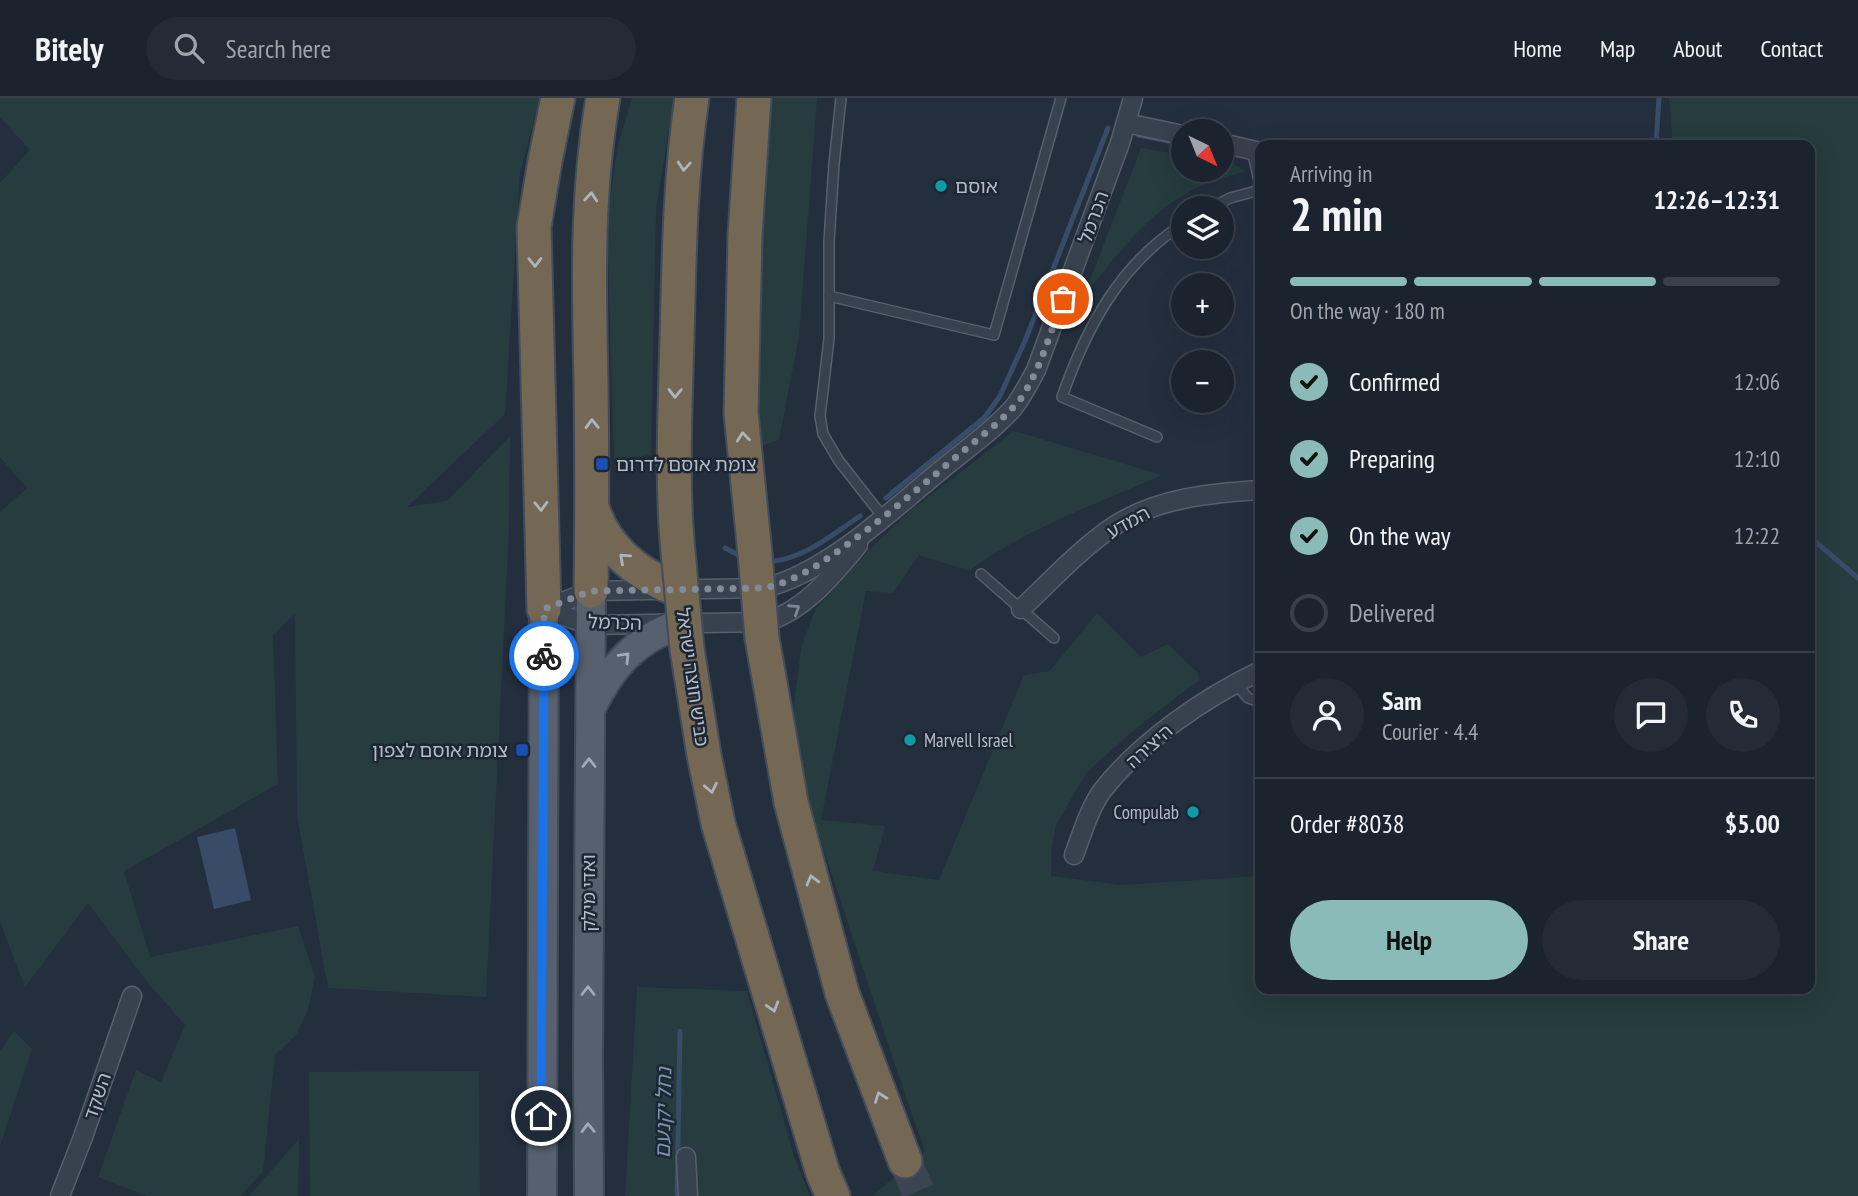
<!DOCTYPE html>
<html lang="en">
<head>
<meta charset="utf-8">
<style>
  body { margin:0; font-family:"PT Sans Narrow","Noto Sans Hebrew",sans-serif; background:#242b36; color:#f1f3f6; height:100vh; display:flex; flex-direction:column; font-size:26px; white-space:nowrap }
  * { box-sizing:border-box; margin:0 }
  p { font-size:23px; color:#a0a4aa }
  .icon { flex:none; width:38px; height:38px; fill:none; stroke:currentColor; stroke-width:2; stroke-linecap:round; stroke-linejoin:round }
  .map { position:relative; flex:1; overflow:hidden }
  .panel { position:absolute; left:1255px; top:42px; width:560px; height:854px; display:flex; flex-direction:column; background:#1b232e; border-radius:14px; box-shadow:0 7px 28px #0002,0 0 0 2px #39404a }
  .panel>* { flex:none }
  .needle { width:46px; rotate:137deg }
  .controls { position:absolute; left:1171px; top:21px; display:grid; gap:14px }
  .controls a { display:grid; place-items:center; width:63px; height:63px; border-radius:50%; background:#1b232e; box-shadow:0 7px 28px #0002,0 0 0 2px #39404a; font-size:35px }
  .pin { position:absolute; display:grid; place-items:center; width:60px; height:60px; color:#fff; margin:-30px; border:4px solid #fff; border-radius:50%; box-shadow:0 2px 7px #0007 }
  .courier { position:absolute; display:grid; place-items:center; width:70px; height:70px; margin:-35px; border:5px solid #1a73e8; border-radius:50%; background:#fff; color:#222; box-shadow:0 2px 9px #0007 }
  .head em { font-style:normal; font-weight:800 }
  .head div { display:flex; flex-direction:column-reverse }
  .head { display:flex; align-items:center; justify-content:space-between; height:119px; padding:0 35px }
  h1 { font-size:46px; font-weight:800; line-height:52px }
  .bar { display:grid; grid-template-columns:repeat(4,1fr); gap:10px 7px; align-content:center; height:84px; padding:0 35px }
  .bar i { height:9px; border-radius:5px; background:#39404a }
  .bar .on { background:#8bbbb9 }
  .bar p { grid-column:span 4 }
  .line { display:flex; align-items:center; gap:18px; padding:0 35px; border-top:2px solid #39404a }
  .line div { flex:1 }
  .round { display:grid; place-items:center; flex:none; width:74px; height:74px; border-radius:37px; background:#242b36 }
  ol { padding:0 35px; list-style:none }
  li { display:flex; align-items:center; gap:21px; height:77px }
  li p { margin-inline-start:auto }
  li .icon { padding:7px; border-radius:50%; background:#8bbbb9; color:#111; stroke-width:4 }
  li:last-child { color:#a0a4aa }
  li i { width:38px; height:38px; border:4px solid #39404a; border-radius:50% }
  .cta { display:flex; gap:14px; margin-top:auto; padding:14px 35px }
  .cta a { flex:1; height:80px; border-radius:42px; background:#8bbbb9; color:#111; font-size:28px; font-weight:800; line-height:80px; text-align:center }
  .cta a+a { background:#242b36; color:#f1f3f6 }
  header { display:flex; align-items:center; gap:42px; box-sizing:border-box; height:98px; padding:0 35px; background:#1b232e; border-bottom:2px solid #39404a }
  header strong { font-size:33px }
  nav { display:flex; gap:38px; margin-inline-start:auto; font-size:24px }
  .search { width:490px; height:63px; background:#242b36; display:flex; align-items:center; gap:18px; box-sizing:border-box; padding:0 24px; border-radius:38px; color:#a0a4aa; font-size:26px }
  .map>svg:first-child { display:block }
  .green { fill:#263c3f }
  .water { fill:#394c67 }
  .lines { fill:none; stroke-linecap:round; stroke-linejoin:round }
  .stream { stroke:#394c67; stroke-width:5 }
  .highway-tunnel { stroke:#3a4453; stroke-width:33; stroke-dasharray:33 17; stroke-linecap:butt }
  .lane-casing { stroke:#565f6c; stroke-width:12 }
  .street-casing { stroke:#565f6c; stroke-width:21 }
  .primary-casing { stroke:#414a57; stroke-width:32 }
  .highway-casing { stroke:#434c59; stroke-width:37 }
  .lane { stroke:#38414e; stroke-width:9 }
  .street { stroke:#38414e; stroke-width:18 }
  .primary { stroke:#56606e; stroke-width:28 }
  .highway { stroke:#746855; stroke-width:33 }
  .highway-bridge-casing { stroke:#434c59; stroke-width:37; stroke-linecap:butt }
  .highway-bridge { stroke:#746855; stroke-width:33 }
  .oneway { stroke:#aeb4bd }
  .oneway2 { stroke:#7c8592 }
  .oneway3 { stroke:#a1aab7 }
  .done { stroke:#828b98; stroke-width:7; stroke-dasharray:0 12.6 }
  .route { stroke:#1a73e8; stroke-width:9 }
  .culture-dot { fill:#0f9aa8; stroke:#1d2633; stroke-width:2.5 }
  .transit-dot { fill:#1a4fb4; stroke:#1d2633; stroke-width:2.5 }
  .labels { text-anchor:middle; dominant-baseline:central; stroke-width:5; stroke-linejoin:round; paint-order:stroke }
  .poi-label { font-size:19px; fill:#b4bcc9; stroke:#1d2633; text-anchor:start }
  .street-label { font-size:19px; fill:#b4bcc9; stroke:#1d2633 }
  .water-label { font-size:21px; font-style:italic; fill:#7c92b1; stroke:#1d2633 }
</style>
</head>
<body>
<header>
<strong>Bitely</strong>
<div class="search"><svg class="icon" aria-label="search" viewBox="0 0 24 24"><circle cx="10" cy="10" r="6"/><path d="M15 15l6 6"/></svg>Search here</div>
<nav><a>Home</a><a>Map</a><a>About</a><a>Contact</a></nav>
</header>
<div class="map">
<svg width="1858" height="1098" viewBox="0 0 1858 1098">
  <rect width="100%" height="100%" fill="#242f3e"/>
  <!-- green -->
  <g class="green">
    <polygon points="0,0 540,0 520,75 505,316 407,409 447,403 510,338 509,430 486,899 328,890 297,717 295,516 273,537 278,686 124,773 150,859 298,828 315,878 308,912 296,937 275,957 263,1074 240,1098 147,1098 98,1079 136,972 161,984 185,927 148,885 88,805 25,889 0,824 0,414 27,390 0,359 0,85 30,52 0,19"/>
    <polygon points="632,0 674,0 656,112 651,357 614,361 607,123 618,46"/>
    <polygon points="768,0 817,0 799,238 779,342 755,350 754,220"/>
    <path d="M 1669,0 L 1858,0 L 1858,1098 L 872,1098 L 925,1053 L 901,985 L 808,705 L 793,615 L 801,550 L 815,512 L 866,455 L 910,413 L 1014,333 L 1162,377 C 1097,406 1026,430 969,473 L 919,457 L 893,495 L 866,493 L 821,722 L 885,728 L 873,773 L 939,782 L 1024,577 L 1050,573 L 1097,515 L 1141,559 L 1168,546 L 1198,575 L 1199,582 L 1134,632 L 1087,674 L 1056,727 L 1051,754 L 1051,778 L 1121,787 L 1260,778 L 1260,891 L 1810,891 L 1810,47 L 1673,47 Z"/>
    <path d="M 1141,50 L 1183,57 L 1183,72 L 1222,72 L 1222,64 L 1234,66 L 1246,73 C 1225,79 1204,85 1185,96 C 1145,119 1111,163 1083,200 Z"/>
    <polygon points="637,889 747,893 794,1058 810,1098 625,1098"/>
    <polygon points="14,933 32,951 0,1048 0,953"/>
    <polygon points="479,973 480,1098 310,1098 309,974"/>
    <polygon points="299,1041 298,1098 249,1098"/>
  </g>
  <!-- water -->
  <polygon class="water" points="235,730 251,802 214,811 197,739"/>
  <g class="lines">
    <!-- stream -->
    <g class="stream">
      <polyline points="1138,37 1183,46"/>
      <polyline points="1656,47 1659,0"/>
      <polyline points="1222,54 1237,57"/>
      <polyline points="886,400 985,319 1000,298 1025,243 1108,30"/>
      <polyline points="1810,439 1858,480"/>
      <polyline points="725,450 744,460"/>
      <path d="M 767,464 C 802,462 831,438 860,418"/>
      <polyline points="677,1098 680,933"/>
    </g>
    <!-- highway-tunnel -->
    <polyline class="highway-tunnel" points="905,1063 920,1098"/>
    <!-- lane casing -->
    <g class="lane-casing">
      <g id="lane">
        <polyline points="841,0 834,66 829,144 829,241 820,318 823,336 839,363 883,419"/>
        <polyline points="1252,52 1260,88"/>
        <polyline points="1211,110 1230,100 1260,92"/>
        <polyline points="829,198 994,237 1061,0"/>
        <path d="M 1157,339 L 1062,299 C 1086,230 1120,166 1183,126"/>
        <polyline points="981,476 1054,540"/>
        <polyline points="1235,585 1248,600 1260,604"/>
      </g>
    </g>
    <!-- street casing -->
    <g class="street-casing">
      <g id="street">
        <polyline points="1126,25 1183,37"/>
        <polyline points="1222,45 1260,54"/>
        <path d="M 544,511 L 591,493 L 765,490 C 828,474 892,412 941,372 C 966,351 993,333 1014,309 C 1023,297 1029,285 1036,272 L 1120,45 L 1133,0"/>
        <path d="M 544,511 L 590,527 L 767,524 C 807,510 831,479 858,447"/>
        <path d="M 1021,511 C 1051,483 1080,451 1114,428 C 1157,400 1211,395 1260,392"/>
        <path d="M 1074,757 C 1082,736 1089,711 1102,693 C 1141,643 1204,600 1260,573"/>
        <polyline points="686,1059 688,1098"/>
        <polyline points="60,1098 83,1039 132,898"/>
      </g>
    </g>
    <!-- primary casing -->
    <g class="primary-casing">
      <g id="primary">
        <path d="M 591,610 C 612,567 635,542 681,525"/>
        <polyline points="542,1098 544,511"/>
        <polyline points="589,1098 588,961 591,493"/>
      </g>
    </g>
    <!-- highway casing -->
    <g class="highway-casing">
      <g id="highway">
        <polyline points="754,0 745,137 741,315 755,456"/>
        <path d="M 593,412 C 606,451 638,477 676,491"/>
        <path d="M 679,464 C 671,390 675,315 677,240 C 679,160 680,79 692,0"/>
        <path d="M 591,493 C 592,424 592,355 591,286 C 589,187 586,97 603,0"/>
        <polyline points="544,511 534,129 545,63 558,0"/>
        <polyline points="762,540 791,704 842,895 905,1063"/>
        <polyline points="687,551 704,657 718,725 823,1075 833,1098"/>
      </g>
    </g>
    <!-- lane -->
    <use href="#lane" class="lane"/>
    <!-- street -->
    <use href="#street" class="street"/>
    <!-- primary -->
    <use href="#primary" class="primary"/>
    <!-- highway -->
    <use href="#highway" class="highway"/>
    <!-- highway-bridge casing -->
    <g class="highway-bridge-casing">
      <g id="highway-bridge">
        <polyline points="755,456 762,540"/>
        <polyline points="679,464 687,551"/>
      </g>
    </g>
    <!-- highway-bridge -->
    <use href="#highway-bridge" class="highway-bridge"/>
  </g>
  <!-- one-way arrows -->
  <defs><path id="oneway-chevron" d="M-2-3.5L2.5 0L-2 3.5" fill="none" stroke-width="1.6" stroke-linecap="round" stroke-linejoin="round" transform="scale(1.75)"/></defs>
  <g class="oneway">
    <use href="#oneway-chevron" transform="translate(684 68) rotate(94)"/>
    <use href="#oneway-chevron" transform="translate(591 99) rotate(-86)"/>
    <use href="#oneway-chevron" transform="translate(535 164) rotate(89)"/>
    <use href="#oneway-chevron" transform="translate(675 295) rotate(91)"/>
    <use href="#oneway-chevron" transform="translate(592 326) rotate(-91)"/>
    <use href="#oneway-chevron" transform="translate(743 339) rotate(-96)"/>
    <use href="#oneway-chevron" transform="translate(541 408) rotate(88)"/>
    <use href="#oneway-chevron" transform="translate(624 460) rotate(-138)"/>
    <use href="#oneway-chevron" transform="translate(711 690) rotate(78)"/>
    <use href="#oneway-chevron" transform="translate(812 782) rotate(-105)"/>
    <use href="#oneway-chevron" transform="translate(773 909) rotate(73)"/>
    <use href="#oneway-chevron" transform="translate(880 999) rotate(-110)"/>
  </g>
  <use class="oneway2" href="#oneway-chevron" transform="translate(795 511) rotate(-33)"/>
  <g class="oneway3">
    <use href="#oneway-chevron" transform="translate(625 559) rotate(-46)"/>
    <use href="#oneway-chevron" transform="translate(589 665) rotate(-90)"/>
    <use href="#oneway-chevron" transform="translate(588 893) rotate(-90)"/>
    <use href="#oneway-chevron" transform="translate(588 1030) rotate(-91)"/>
  </g>
  <g class="lines">
    <!-- done -->
    <path class="done" d="M 544,558 L 544,511 L 591,493 L 765,490 C 804,481 835,455 867,432 C 912,397 955,359 1000,323 C 1008,314 1019,305 1025,294 C 1042,266 1051,232 1063,201"/>
    <!-- route -->
    <polyline class="route" points="541,1018 544,558"/>
  </g>
  <!-- markers -->
  <g class="culture-dot">
    <circle cx="941" cy="88" r="7"/>
    <circle cx="910" cy="642" r="7"/>
    <circle cx="1193" cy="714" r="7"/>
  </g>
  <g class="transit-dot">
    <rect x="595" y="359" width="14" height="14" rx="3.5"/>
    <rect x="515" y="645" width="14" height="14" rx="3.5"/>
  </g>
  <g class="labels">
    <!-- poi labels -->
    <g class="poi-label">
      <text x="955" y="88">אוסם</text>
      <text x="616" y="366">צומת אוסם לדרום</text>
      <text x="924" y="642">Marvell Israel</text>
      <text x="508" y="652" text-anchor="end">צומת אוסם לצפון</text>
      <text x="1179" y="714" text-anchor="end">Compulab</text>
    </g>
    <!-- street labels -->
    <g class="street-label">
      <text transform="translate(1093 119) rotate(-70)">הכרמל</text>
      <text transform="translate(1128 424) rotate(-29)">המדע</text>
      <text transform="translate(615 524) rotate(2)">הכרמל</text>
      <text transform="translate(693 579) rotate(82)">כביש חוצה ישראל</text>
      <text transform="translate(1149 648) rotate(-42)">היצירה</text>
      <text transform="translate(588 795) rotate(-90)">ואדי מילק</text>
      <text transform="translate(97 998) rotate(-71)">השקד</text>
    </g>
    <!-- water labels -->
    <g class="water-label">
      <text transform="translate(663 1015) rotate(-89)">נחל יקנעם</text>
    </g>
  </g>
</svg>
<div class="controls">
<a><svg class="needle" viewBox="-14 -14 28 28"><path d="M0-13l5 13h-10z" fill="#e53935"/><path d="M0 13l5-13h-10z" fill="#a0a4aa"/></svg></a>
<a><svg class="icon" aria-label="layers" viewBox="0 0 24 24"><path d="M12 4l9 5-9 5-9-5zM3 14l9 5 9-5"/></svg></a>
<a>+</a>
<a>−</a>
</div>
<div class="pin" style="left:1063px;top:201px;background:#ea580c"><svg class="icon" aria-label="bag" viewBox="0 0 24 24"><path d="M5 8h14l-1 12H6zM9 8a3 3 0 0 1 6 0"/></svg></div>
<div class="pin" style="left:541px;top:1018px;background:#1f2937"><svg class="icon" aria-label="home" viewBox="0 0 24 24"><path d="M3 11l9-7 9 7M6 9v11h12V9"/></svg></div>
<div class="courier" style="left:544px;top:558px"><svg class="icon" aria-label="bike" viewBox="0 0 24 24"><circle cx="6" cy="16" r="4"/><circle cx="18" cy="16" r="4"/><path d="M6 16l4-8h5l3 8M10 8l3 8H6M13 5h3"/></svg></div>
<section class="panel">
<div class="head"><div><h1>2 min</h1><p>Arriving in</p></div><em>12:26–12:31</em></div>
<div class="bar"><i class="on"></i><i class="on"></i><i class="on"></i><i></i><p>On the way · 180 m</p></div>
<ol>
<li><svg class="icon" aria-label="check" viewBox="0 0 24 24"><path d="M5 12l5 5 9-10"/></svg>Confirmed<p>12:06</p></li>
<li><svg class="icon" aria-label="check" viewBox="0 0 24 24"><path d="M5 12l5 5 9-10"/></svg>Preparing<p>12:10</p></li>
<li><svg class="icon" aria-label="check" viewBox="0 0 24 24"><path d="M5 12l5 5 9-10"/></svg>On the way<p>12:22</p></li>
<li><i></i>Delivered</li>
</ol>
<div class="line" style="height:126px"><a class="round"><svg class="icon" aria-label="person" viewBox="0 0 24 24"><circle cx="12" cy="8" r="4"/><path d="M4 21q1-7 8-7t8 7"/></svg></a><div><b>Sam</b><p>Courier · 4.4</p></div><a class="round"><svg class="icon" aria-label="chat" viewBox="0 0 24 24"><path d="M4 5h16v11H9l-5 4z"/></svg></a><a class="round"><svg class="icon" aria-label="phone" viewBox="0 0 24 24"><path d="M5 4h4l2 5-3 2q2 4 5 5l2-3 5 2v4C11 20 4 13 5 4z"/></svg></a></div>
<div class="line" style="height:91px"><div>Order #8038</div><b>$5.00</b></div>
<div class="cta"><a>Help</a><a>Share</a></div>
</section>
</div>
</body>
</html>
